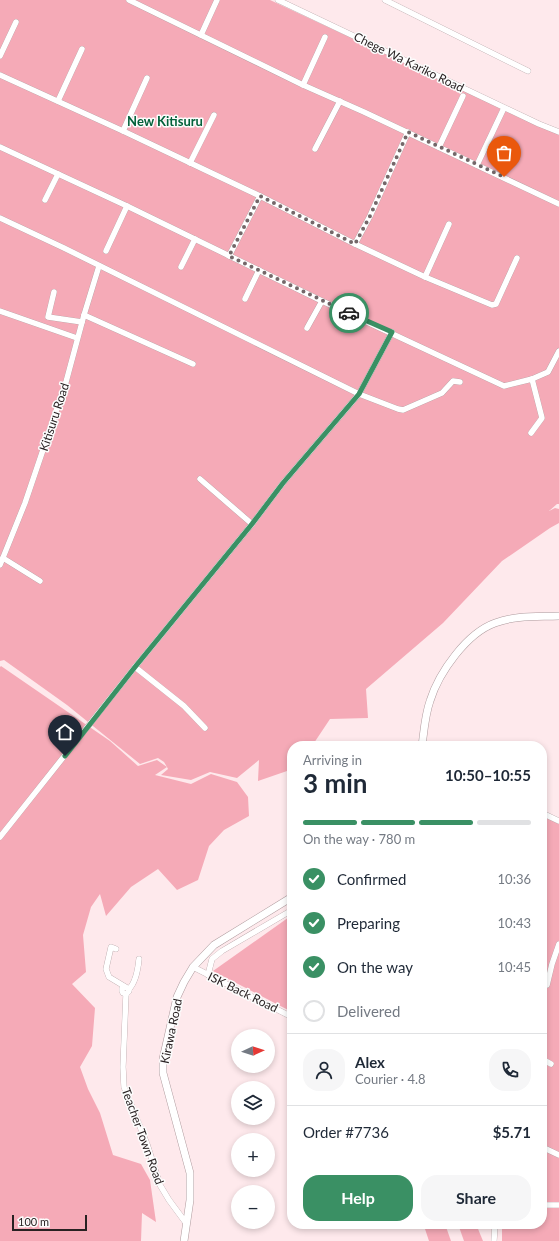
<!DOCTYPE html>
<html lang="en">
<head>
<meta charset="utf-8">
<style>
  body { margin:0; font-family:Lato,sans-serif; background:#f6f6f7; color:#1f2937; height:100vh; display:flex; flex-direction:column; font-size:15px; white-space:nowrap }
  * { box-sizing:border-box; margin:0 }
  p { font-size:13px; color:#747a83 }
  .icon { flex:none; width:22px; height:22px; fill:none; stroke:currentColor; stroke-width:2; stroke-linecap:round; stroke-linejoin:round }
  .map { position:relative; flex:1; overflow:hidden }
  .sheet { position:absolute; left:287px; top:741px; width:260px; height:488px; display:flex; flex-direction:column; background:#fff; border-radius:16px; box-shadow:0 2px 6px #0003 }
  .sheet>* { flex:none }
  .needle { width:26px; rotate:86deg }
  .tools { position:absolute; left:231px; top:1029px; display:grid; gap:8px }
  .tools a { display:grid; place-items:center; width:44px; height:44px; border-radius:50%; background:#fff; box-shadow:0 2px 6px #0003; font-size:20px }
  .scale { position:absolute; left:12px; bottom:10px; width:75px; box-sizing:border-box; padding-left:4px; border:2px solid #282122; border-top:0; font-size:11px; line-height:14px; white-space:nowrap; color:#282122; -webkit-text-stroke:3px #fcfcfc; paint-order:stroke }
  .pin { position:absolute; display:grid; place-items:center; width:34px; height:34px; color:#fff; margin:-41px -17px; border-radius:50% 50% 50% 0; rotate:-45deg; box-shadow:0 0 4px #0007 }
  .pin .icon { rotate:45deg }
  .courier { position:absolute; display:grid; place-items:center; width:40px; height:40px; margin:-20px; border:3px solid #3a9064; border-radius:50%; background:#fff; color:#222; box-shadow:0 1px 5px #0007 }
  .headline em { font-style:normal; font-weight:700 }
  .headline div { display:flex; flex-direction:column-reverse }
  .headline { display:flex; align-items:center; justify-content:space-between; height:68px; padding:0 16px }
  h1 { font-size:26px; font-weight:700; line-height:30px }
  .bar { display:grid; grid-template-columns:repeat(4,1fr); gap:6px 4px; align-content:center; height:48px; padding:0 16px }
  .bar i { height:5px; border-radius:3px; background:#e0e1e3 }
  .bar .on { background:#3a9064 }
  .bar p { grid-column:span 4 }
  .line { display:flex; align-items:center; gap:10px; padding:0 16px; border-top:1px solid #e0e1e3 }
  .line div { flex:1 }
  .round { display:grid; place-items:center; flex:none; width:42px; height:42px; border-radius:16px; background:#f6f6f7 }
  ol { padding:0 16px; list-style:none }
  li { display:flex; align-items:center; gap:12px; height:44px }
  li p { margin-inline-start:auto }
  li .icon { padding:4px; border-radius:50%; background:#3a9064; color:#fff; stroke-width:4 }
  li:last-child { color:#747a83 }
  li i { width:22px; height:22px; border:2px solid #e0e1e3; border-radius:50% }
  .primary-button { display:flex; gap:8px; margin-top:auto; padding:8px 16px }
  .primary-button a { flex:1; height:46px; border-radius:16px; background:#3a9064; color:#fff; font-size:16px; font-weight:700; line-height:46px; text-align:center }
  .primary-button a+a { background:#f6f6f7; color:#1f2937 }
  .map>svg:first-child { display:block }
  .green { fill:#f5aab7 }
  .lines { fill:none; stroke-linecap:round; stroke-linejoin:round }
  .minor-casing { stroke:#ad999c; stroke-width:6 }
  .major-casing { stroke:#ad999c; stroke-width:8 }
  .minor { stroke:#fff; stroke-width:5.5 }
  .major { stroke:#fff; stroke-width:7 }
  .done { stroke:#736769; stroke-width:4; stroke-dasharray:0 7.2 }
  .route { stroke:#3a9064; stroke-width:5 }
  .labels { text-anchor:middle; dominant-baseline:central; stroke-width:3; stroke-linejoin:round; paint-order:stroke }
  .street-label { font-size:12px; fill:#282122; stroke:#fcfcfc }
  .neighbourhood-label { font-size:13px; font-weight:bold; fill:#04613b; stroke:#fcfcfc }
</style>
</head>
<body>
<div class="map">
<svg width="559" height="1241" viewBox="0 0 559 1241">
  <rect width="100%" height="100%" fill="#fee9ec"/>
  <!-- green -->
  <g class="green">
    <polygon points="0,0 270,0 559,135 559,504 557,504 549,511 555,508 559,509 559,523 550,528 502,561 443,623 366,689 368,718 330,719 312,746 292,746 292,766 287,771 258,781 259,760 237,778 210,772 191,780 161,775 168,769 167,767 155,775 191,784 211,774 237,782 248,797 249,816 224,830 209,846 198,880 177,890 158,869 131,887 106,916 100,894 91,907 83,935 86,972 72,984 95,1008 92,1046 80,1067 88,1089 100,1113 113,1155 141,1164 150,1180 156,1222 142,1213 141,1241 0,1241 0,667 1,666 110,741 138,766 157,760 167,767 164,762 158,758 140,764 67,705 4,660 0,661"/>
    <polygon points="542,816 559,824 559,1241 502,1241 502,1224 542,1224"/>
    <polygon points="292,915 292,1012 213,971"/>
    <polygon points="439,1224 445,1224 451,1241 429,1241 425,1229"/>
    <polygon points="458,1224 476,1224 483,1241 464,1241"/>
  </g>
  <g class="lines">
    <!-- minor casing -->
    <g class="minor-casing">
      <g id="minor">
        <polyline points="129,0 303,85 364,112 559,204"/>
        <polyline points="278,0 539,124 559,132"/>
        <polyline points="385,0 528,71"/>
        <polyline points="201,35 217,0"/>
        <polyline points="0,56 16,22"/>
        <polyline points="0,75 123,131 260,196 355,244 425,277 492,305 496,304 517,258"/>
        <polyline points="303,85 325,37"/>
        <polyline points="58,101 82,49"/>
        <polyline points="123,131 147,78"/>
        <polyline points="0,147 127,206 322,301 504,386 532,379 548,372 559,351"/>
        <polyline points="439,147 463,96"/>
        <polyline points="315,149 340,101"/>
        <polyline points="190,163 214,115"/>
        <polyline points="477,165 503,110"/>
        <polyline points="45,200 58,174"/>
        <polyline points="0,218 64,248 359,394 398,409 403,410 442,393 453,381 460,382"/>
        <polyline points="355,244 370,216 408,132"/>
        <polyline points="106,251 127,206"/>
        <polyline points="229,256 260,196"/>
        <polyline points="181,267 195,239"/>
        <polyline points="425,277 449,224"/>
        <polyline points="54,292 48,317 82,322"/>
        <polyline points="245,299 259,270"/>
        <polyline points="0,311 77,338"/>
        <polyline points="84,315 193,364"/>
        <polyline points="307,328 322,301"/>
        <polyline points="531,433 542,418 532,379"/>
        <polyline points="200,479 252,524"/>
        <polyline points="3,558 40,581"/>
        <polyline points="0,565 25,503 66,382 84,315 99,266"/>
        <polyline points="135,667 184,706 205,728"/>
        <polyline points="542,813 559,821"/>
        <polyline points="0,837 135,667 252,524 283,483 359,394 392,332"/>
        <polyline points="116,949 111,947 106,969 109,977 129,989 129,991 126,994 123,993 122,991 122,988 125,987"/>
        <polyline points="193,967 292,1017"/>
        <polyline points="208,975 212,959 222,951 292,910"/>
        <polyline points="547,985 552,964 559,944"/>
        <path d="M 129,989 C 136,982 138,969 139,959"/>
        <polyline points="126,994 123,1067 124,1087 147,1144 160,1185 169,1200 186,1223"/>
        <polyline points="542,1059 551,1064"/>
        <polyline points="542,1147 559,1155"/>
        <polyline points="542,1205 559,1205"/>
        <polyline points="494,1241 495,1224"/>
      </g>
    </g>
    <!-- major casing -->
    <g class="major-casing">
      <g id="major">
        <path d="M 422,746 C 424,731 425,715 430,701 C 439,672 467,633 495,623 C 516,615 538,617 559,616"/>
        <polyline points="184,1241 190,1200 190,1173 163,1073 163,1059 177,997 184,982 193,967 214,945 292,897"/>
      </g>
    </g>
    <!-- minor -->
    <use href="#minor" class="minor"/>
    <!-- major -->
    <use href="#major" class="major"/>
  </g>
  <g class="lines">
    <!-- done -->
    <polyline class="done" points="349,313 229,256 260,196 355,244 370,216 408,132 504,177"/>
    <!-- route -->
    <polyline class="route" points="65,756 135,667 252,524 283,483 359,394 392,332 349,313"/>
  </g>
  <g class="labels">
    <!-- street labels -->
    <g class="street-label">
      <text transform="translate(409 62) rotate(26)">Chege Wa Kariko Road</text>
      <text transform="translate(54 417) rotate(-72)">Kitisuru Road</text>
      <text transform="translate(243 992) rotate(26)">ISK Back Road</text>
      <text transform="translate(171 1031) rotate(-78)">Kirawa Road</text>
      <text transform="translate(143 1136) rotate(70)">Teacher Town Road</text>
    </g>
    <!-- neighbourhood labels -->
    <g class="neighbourhood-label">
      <text x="165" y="121">New Kitisuru</text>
    </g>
  </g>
</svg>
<div class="tools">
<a><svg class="needle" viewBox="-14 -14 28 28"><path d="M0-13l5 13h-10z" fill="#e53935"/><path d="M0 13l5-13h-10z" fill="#747a83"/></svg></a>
<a><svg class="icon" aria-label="layers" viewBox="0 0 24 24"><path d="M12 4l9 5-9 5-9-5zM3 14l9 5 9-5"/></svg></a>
<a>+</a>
<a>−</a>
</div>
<div class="scale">100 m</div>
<div class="pin" style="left:504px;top:177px;background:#ea580c"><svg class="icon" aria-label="bag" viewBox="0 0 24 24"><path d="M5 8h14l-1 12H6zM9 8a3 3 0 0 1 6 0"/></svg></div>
<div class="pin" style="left:65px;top:756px;background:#1f2937"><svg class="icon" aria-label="home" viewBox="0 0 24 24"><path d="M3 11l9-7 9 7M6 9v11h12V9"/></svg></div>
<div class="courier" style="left:349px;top:313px"><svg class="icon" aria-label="car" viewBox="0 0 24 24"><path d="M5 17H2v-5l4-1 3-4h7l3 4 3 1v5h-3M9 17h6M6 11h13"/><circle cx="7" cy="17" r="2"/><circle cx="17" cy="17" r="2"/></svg></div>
<section class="sheet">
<div class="headline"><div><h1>3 min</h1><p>Arriving in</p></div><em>10:50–10:55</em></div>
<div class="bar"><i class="on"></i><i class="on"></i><i class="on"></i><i></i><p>On the way · 780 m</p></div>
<ol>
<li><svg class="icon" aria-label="check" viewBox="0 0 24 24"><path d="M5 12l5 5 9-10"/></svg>Confirmed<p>10:36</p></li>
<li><svg class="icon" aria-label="check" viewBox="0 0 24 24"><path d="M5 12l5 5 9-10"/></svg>Preparing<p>10:43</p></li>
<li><svg class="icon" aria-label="check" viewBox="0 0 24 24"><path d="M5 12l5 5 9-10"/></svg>On the way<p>10:45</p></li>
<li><i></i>Delivered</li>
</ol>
<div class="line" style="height:72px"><a class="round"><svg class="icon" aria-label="person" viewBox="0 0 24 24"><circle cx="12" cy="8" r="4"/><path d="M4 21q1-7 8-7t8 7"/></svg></a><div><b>Alex</b><p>Courier · 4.8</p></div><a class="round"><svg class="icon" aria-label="phone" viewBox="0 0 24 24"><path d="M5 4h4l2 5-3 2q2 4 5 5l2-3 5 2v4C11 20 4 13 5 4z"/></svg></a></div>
<div class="line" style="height:52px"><div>Order #7736</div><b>$5.71</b></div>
<div class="primary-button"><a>Help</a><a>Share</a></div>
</section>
</div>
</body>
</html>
